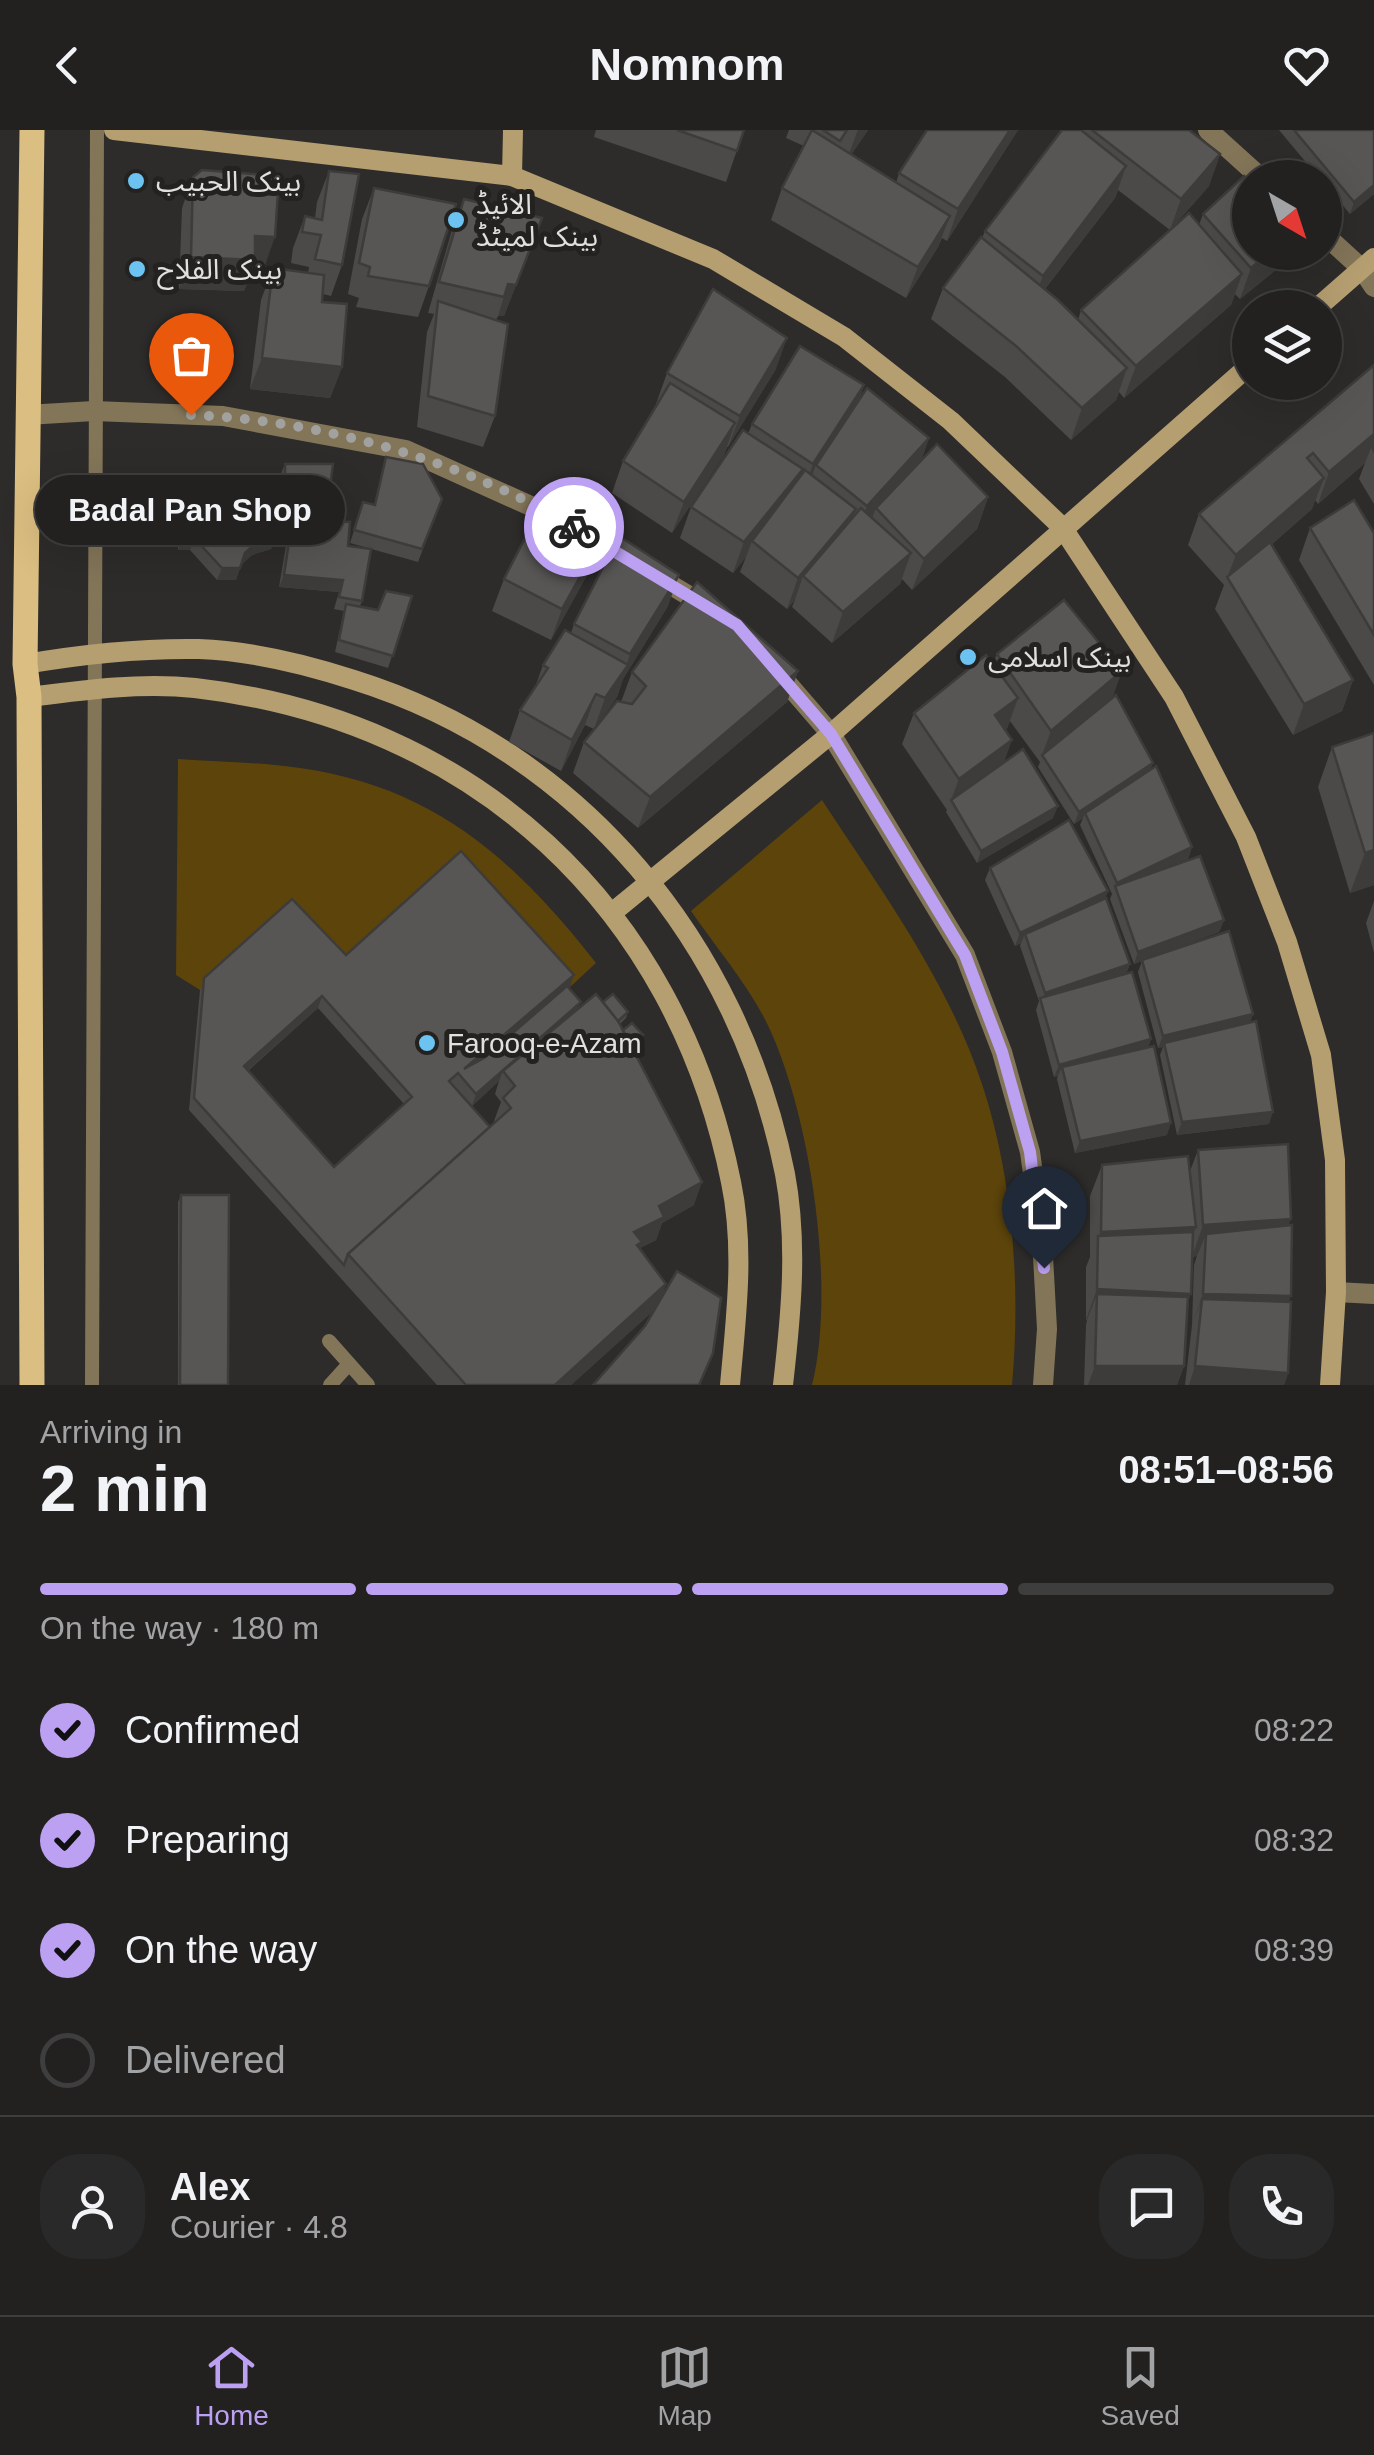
<!DOCTYPE html>
<html lang="en">
<head>
<meta charset="utf-8">
<style>
  body { margin:0; font-family:Arial,"Noto Sans Arabic",sans-serif; background:#2a2929; color:#f1f3f6; height:100vh; display:flex; flex-direction:column; font-size:38px; white-space:nowrap }
  * { box-sizing:border-box; margin:0 }
  p { font-size:32px; color:#a2a3a5 }
  .icon { flex:none; width:55px; height:55px; fill:none; stroke:currentColor; stroke-width:2; stroke-linecap:round; stroke-linejoin:round }
  .map { position:relative; height:1255px; overflow:hidden }
  .panel { display:flex; flex-direction:column; background:#222120; flex:1 }
  .panel>* { flex:none }
  .needle { width:65px; rotate:141deg }
  .tools { position:absolute; left:1232px; top:30px; display:grid; gap:20px }
  .tools a { display:grid; place-items:center; width:110px; height:110px; border-radius:50%; background:#222120; box-shadow:0 10px 40px #0002,0 0 0 2px #3f3e3e; font-size:50px }
  .pin { position:absolute; display:grid; place-items:center; width:85px; height:85px; color:#fff; margin:-102px -42px; border-radius:50% 50% 50% 0; rotate:-45deg; box-shadow:0 0 10px #0007 }
  .pin .icon { rotate:45deg }
  .courier { position:absolute; display:grid; place-items:center; width:100px; height:100px; margin:-50px; border:8px solid #bca0f2; border-radius:50%; background:#fff; color:#222; box-shadow:0 2px 12px #0007 }
  .bubble { position:absolute; height:70px; border-radius:35px; background:#222120; box-shadow:0 10px 40px #0002,0 0 0 2px #3f3e3e; font-size:32px; font-weight:800; line-height:70px; text-align:center }
  .summary em { font-style:normal; font-weight:800 }
  .summary div { display:flex; flex-direction:column-reverse }
  .summary { display:flex; align-items:center; justify-content:space-between; height:170px; padding:0 40px }
  h1 { font-size:65px; font-weight:800; line-height:75px }
  .bar { display:grid; grid-template-columns:repeat(4,1fr); gap:15px 10px; align-content:center; height:120px; padding:0 40px }
  .bar i { height:12px; border-radius:8px; background:#3f3e3e }
  .bar .on { background:#bca0f2 }
  .bar p { grid-column:span 4 }
  .line { display:flex; align-items:center; gap:25px; padding:0 40px; border-top:2px solid #3f3e3e }
  .line div { flex:1 }
  .round { display:grid; place-items:center; flex:none; width:105px; height:105px; border-radius:40px; background:#2a2929 }
  ol { padding:0 40px; list-style:none }
  li { display:flex; align-items:center; gap:30px; height:110px }
  li p { margin-inline-start:auto }
  li .icon { padding:10px; border-radius:50%; background:#bca0f2; color:#111; stroke-width:4 }
  li:last-child { color:#a2a3a5 }
  li i { width:55px; height:55px; border:5px solid #3f3e3e; border-radius:50% }
  header { display:flex; justify-content:space-between; align-items:center; height:130px; padding:0 40px; background:#222120; font-size:45px; font-weight:800 }
  .menu { display:flex; justify-content:space-around; align-items:center; height:140px; border-top:2px solid #3f3e3e; background:#222120; font-size:28px; color:#a2a3a5 }
  .menu a { display:grid; justify-items:center; gap:5px }
  .menu .on { color:#bca0f2 }
  .map>svg:first-child { display:block }
  .green { fill:#5c440b }
  .lines { fill:none; stroke-linecap:round; stroke-linejoin:round }
  .lane { stroke:#837558; stroke-width:14 }
  .street { stroke:#837558; stroke-width:20 }
  .secondary { stroke:#b59e70; stroke-width:20 }
  .primary { stroke:#dbbe81; stroke-width:25 }
  .wall { fill:#4b4a48; fill-rule:evenodd }
  .shaded-wall { fill:#3d3c3b }
  .building { fill:#575654; stroke:#3d3c3b; stroke-width:2.5; fill-rule:evenodd }
  .done { stroke:#a1a19f; stroke-width:10; stroke-dasharray:0 18 }
  .route { stroke:#bca0f2; stroke-width:12 }
  .poi-dot { fill:#6cc3f2; stroke:#232220; stroke-width:4 }
  .labels { text-anchor:middle; dominant-baseline:central; stroke-width:10; stroke-linejoin:round; paint-order:stroke }
  .poi-label { font-size:28px; fill:#e0e0de; stroke:#232220; text-anchor:start }
</style>
</head>
<body>
<header><svg class="icon" aria-label="back" viewBox="0 0 24 24"><path d="M15 5l-7 7 7 7"/></svg>Nomnom<svg class="icon" aria-label="heart" viewBox="0 0 24 24"><path d="M12 20l-8-8c-3-5 5-10 8-4 3-6 11-1 8 4z"/></svg></header>
<div class="map">
<svg width="1374" height="1255" viewBox="0 0 1374 1255">
  <rect width="100%" height="100%" fill="#2d2c2a"/>
  <!-- green -->
  <g class="green">
    <path d="M 178,629 C 218,632 260,632 300,638 C 435,657 515,730 596,833 L 570,857 L 342,838 L 200,860 L 176,845 Z"/>
    <path d="M 822,670 C 881,760 948,851 982,954 C 1013,1047 1021,1157 1012,1255 L 812,1255 C 836,1159 811,991 771,902 C 752,859 717,819 691,781 Z"/>
  </g>
  <g class="lines">
    <!-- lane -->
    <g class="lane">
      <polyline points="329,1211 368,1255"/>
      <polyline points="92,1255 97,0"/>
      <polyline points="330,1255 349,1234"/>
    </g>
    <!-- street -->
    <g class="street">
      <polyline points="1208,0 1261,48"/>
      <polyline points="1325,105 1362,139 1374,157"/>
      <polyline points="26,285 94,281 223,286 406,320 564,391 711,479"/>
      <polyline points="775,539 831,604 965,825 1002,922 1030,1022 1042,1108 1047,1199 1043,1255"/>
      <polyline points="1336,1162 1374,1164"/>
    </g>
    <!-- secondary -->
    <g class="secondary">
      <polyline points="114,0 512,46 713,129 844,207 951,291 1062,397 1174,567 1246,707 1287,812 1321,925 1335,1030 1336,1162 1330,1255"/>
      <polyline points="512,46 513,0"/>
      <polyline points="1317,178 1374,128"/>
      <path d="M 25,534 C 83,524 140,518 199,519 C 251,521 305,534 354,550 C 581,621 739,813 785,1044 C 798,1113 791,1185 783,1255"/>
      <path d="M 29,567 C 83,560 141,552 195,558 C 474,590 676,777 731,1052 C 745,1119 736,1188 730,1255"/>
      <polyline points="613,782 831,604 1250,235"/>
    </g>
    <!-- primary -->
    <polyline class="primary" points="32,0 25,534 29,567 32,1255"/>
  </g>
  <!-- wall -->
  <g class="wall">
    <polygon points="596,0 744,0 726,52 594,7"/>
    <polygon points="789,0 868,0 851,25 896,53 899,43 927,0 1018,0 947,111 942,108 938,117 906,168 771,90 782,58 804,16 786,8"/>
    <polygon points="1062,0 1189,0 1220,24 1209,56 1170,100 1118,60 1115,68 1045,159 1078,190 1081,180 1199,95 1203,84 1250,122 1290,122 1286,132 1240,169 1235,164 1231,175 1124,268 1119,262 1116,270 1071,310 1005,247 931,189 943,158 982,108 985,101"/>
    <polygon points="1279,0 1374,0 1374,64 1350,84 1325,54 1325,48 1319,48"/>
    <polygon points="329,41 342,135 331,166 323,164 322,172 342,237 330,268 250,259 261,170 273,138 308,143 309,137 291,133 293,118 305,86 315,88 317,72"/>
    <polygon points="193,47 264,138 253,138 244,161 179,159 182,78"/>
    <polygon points="374,58 429,156 418,187 356,177 359,168 348,164 362,89"/>
    <polygon points="464,69 542,88 504,186 498,186 496,190 495,286 483,317 417,297 427,202 434,184 428,183 452,100"/>
    <polygon points="1374,235 1374,374 1359,349 1365,333 1318,374 1315,370 1312,379 1271,415 1353,550 1342,581 1293,605 1215,479 1224,455 1188,415 1199,384"/>
    <polygon points="776,239 728,317 727,317 724,325 672,403 612,363 623,331 657,275 656,274 667,243"/>
    <polygon points="864,255 858,273 929,308 921,331 988,367 977,399 912,460 902,449 900,454 832,513 792,477 795,470 787,479 740,442 746,427 733,443 680,408 691,377 748,304 752,294"/>
    <polygon points="386,327 442,369 418,432 350,413 363,372 374,375"/>
    <polygon points="285,334 327,380 327,391 348,416 362,471 360,476 378,480 412,466 388,538 335,522 344,481 334,479 339,462 279,457 290,391 281,391 280,346"/>
    <polygon points="220,363 236,372 275,407 271,419 252,425 241,435 236,450 217,450 190,420 178,420 178,402 183,390 199,390 216,374"/>
    <polygon points="607,398 596,429 551,510 492,481 504,449"/>
    <polygon points="1310,398 1374,403 1374,555 1299,430"/>
    <polygon points="668,476 623,549 617,567 594,599 585,595 561,641 509,612 520,580 534,560 543,535 571,503 574,494"/>
    <polygon points="997,524 1112,568 1153,633 1150,640 1192,717 1188,729 1179,733 1224,790 1219,802 1148,828 1250,893 1269,994 1177,1005 1160,925 1163,917 1158,918 1138,842 1142,831 1134,834 1110,769 1112,764 1080,695 1083,688 1074,694 1038,637 1040,632 1010,591 1006,600 1004,632 1053,688 977,733 946,682 947,680 902,614 914,583 993,534"/>
    <polygon points="798,541 787,572 638,698 573,643 584,612 621,572 632,542"/>
    <polygon points="1374,603 1374,755 1350,763 1318,657 1332,617"/>
    <polygon points="990,738 1106,768 1130,834 1126,844 1151,909 1148,917 1167,1005 1075,1023 1057,949 1058,946 1054,947 1036,880 1039,871 1020,816 1021,813 1015,816 985,750"/>
    <polygon points="1374,771 1374,823 1366,793"/>
    <path d="M 346,825 L 569,858 L 578,880 L 603,872 L 628,882 L 626,888 L 620,894 L 623,900 L 643,905 L 640,912 L 632,918 L 694,1075 L 662,1093 L 656,1110 L 640,1118 L 666,1154 L 661,1169 L 645,1196 L 654,1180 L 571,1255 L 437,1255 L 189,980 L 200,860 L 204,848 ZM 318,878 L 404,974 L 334,1037 L 248,941 ZM 499,951 L 495,964 L 501,972 L 494,991 L 495,992 L 490,997 L 472,976 Z"/>
    <polygon points="1198,1020 1288,1095 1288,1243 1284,1255 1185,1255 1192,1195 1194,1135 1197,1126 1192,1127 1184,1236 1177,1255 1084,1255 1086,1195 1087,1190 1086,1190 1086,1137 1090,1127 1090,1066 1102,1035 1190,1041"/>
    <polygon points="181,1065 228,1255 178,1255 178,1072"/>
  </g>
  <!-- shaded-wall -->
  <g class="shaded-wall">
    <polygon points="858,0 868,0 846,33 857,2"/>
    <polygon points="1010,0 1018,0 947,111 958,79"/>
    <polygon points="1220,24 1209,56 1170,100 1181,69"/>
    <polygon points="1126,36 1115,68 1031,177 1043,146"/>
    <polygon points="1374,55 1374,64 1350,84 1354,72"/>
    <polygon points="950,86 938,117 906,168 918,137"/>
    <polygon points="542,88 504,186 498,186 508,154"/>
    <polygon points="255,106 275,107 264,138 253,138 244,161 179,159 191,127"/>
    <polygon points="1270,122 1290,122 1286,132 1240,169 1251,138"/>
    <polygon points="1242,144 1231,175 1124,268 1136,236"/>
    <polygon points="787,208 776,239 728,317 740,286"/>
    <polygon points="262,228 342,237 330,268 250,259"/>
    <polygon points="1127,238 1116,270 1071,310 1082,278"/>
    <polygon points="864,255 853,286 816,335 810,351 802,365 813,334"/>
    <polygon points="735,293 724,325 672,403 684,372"/>
    <polygon points="1374,304 1374,324 1371,318 1365,333 1318,374 1329,342"/>
    <polygon points="929,308 918,339 876,378 871,391 856,408 867,376"/>
    <polygon points="803,339 792,370 752,411 746,427 733,443 744,412"/>
    <polygon points="1324,348 1312,379 1229,451 1227,448 1236,425"/>
    <polygon points="988,367 977,399 912,460 924,429"/>
    <polygon points="285,379 327,380 323,392 293,385 290,391 281,391"/>
    <polygon points="856,379 845,410 803,446 795,470 787,479 798,448"/>
    <polygon points="607,398 596,429 551,510 562,479"/>
    <polygon points="275,407 271,419 252,425 241,435 245,423 256,413"/>
    <polygon points="183,408 194,408 190,420 178,420"/>
    <polygon points="911,423 900,454 832,513 843,482"/>
    <polygon points="222,438 240,438 236,450 217,450"/>
    <polygon points="284,445 343,450 339,462 279,457"/>
    <polygon points="679,445 668,476 623,549 617,567 594,599 605,568 625,540 630,524"/>
    <polygon points="798,541 787,572 638,698 650,667"/>
    <polygon points="1122,541 1111,572 1042,625 1039,633 1051,601"/>
    <polygon points="1353,550 1342,581 1293,605 1304,574"/>
    <polygon points="596,564 585,595 561,641 572,610"/>
    <polygon points="1018,568 1007,599 983,617 995,585"/>
    <polygon points="1012,610 1001,641 951,670 959,649"/>
    <polygon points="1153,633 1148,645 1085,683 1083,688 1074,694 1079,682"/>
    <polygon points="1058,676 1053,688 977,733 981,721"/>
    <polygon points="1192,717 1188,729 1117,763 1115,757 1117,753"/>
    <polygon points="1374,720 1374,755 1350,763 1365,723"/>
    <polygon points="1108,761 1103,774 1025,804 1021,813 1015,816 1020,803"/>
    <polygon points="1224,790 1219,802 1134,834 1138,822"/>
    <polygon points="1130,834 1125,846 1041,876 1045,863"/>
    <polygon points="574,845 570,857 463,948 464,939"/>
    <polygon points="322,866 318,878 239,948 244,936"/>
    <polygon points="581,872 576,884 503,941 499,951 472,976 476,964"/>
    <polygon points="1253,884 1249,896 1164,913 1163,917 1158,918 1163,906"/>
    <polygon points="1151,909 1147,921 1062,937 1058,946 1054,947 1059,935"/>
    <polygon points="1273,982 1269,994 1177,1005 1182,992"/>
    <polygon points="1171,993 1167,1005 1075,1023 1080,1011"/>
    <polygon points="702,1052 694,1075 662,1093 656,1110 640,1118 633,1135 634,1102 659,1076"/>
    <polygon points="1291,1089 1279,1120 1206,1104 1197,1126 1192,1127 1203,1095"/>
    <polygon points="1196,1097 1184,1128 1098,1112 1101,1102"/>
    <polygon points="666,1154 658,1177 571,1255 555,1255"/>
    <polygon points="1097,1159 1191,1164 1179,1195 1097,1164 1087,1190 1086,1190"/>
    <polygon points="1203,1164 1291,1166 1279,1197 1202,1169 1192,1195"/>
    <polygon points="1095,1236 1184,1236 1177,1255 1088,1255"/>
    <polygon points="1195,1236 1288,1243 1284,1255 1189,1255"/>
  </g>
  <!-- building -->
  <g class="building">
    <polygon points="677,0 744,0 737,21"/>
    <polygon points="812,0 950,86 918,137 782,58"/>
    <polygon points="823,0 847,0 840,11"/>
    <polygon points="927,0 1010,0 958,79 899,43"/>
    <polygon points="1062,0 1081,0 1126,36 1043,146 985,101"/>
    <polygon points="1092,0 1189,0 1220,24 1181,69"/>
    <polygon points="1294,0 1374,0 1374,55 1354,72"/>
    <polygon points="202,40 279,46 275,107 255,106 255,130 191,127 193,47"/>
    <polygon points="329,41 359,44 342,135 315,129 321,105 302,102 305,86 322,90"/>
    <polygon points="1244,46 1250,52 1250,122 1270,122 1251,138 1203,84"/>
    <polygon points="374,58 456,74 429,156 368,146 370,137 359,133"/>
    <polygon points="464,69 542,88 516,155 508,154 504,167 439,152"/>
    <polygon points="1189,83 1242,144 1136,236 1081,180"/>
    <polygon points="981,107 1058,170 1127,238 1082,278 1016,216 943,158"/>
    <polygon points="273,138 324,145 322,172 347,174 342,237 262,228"/>
    <polygon points="713,159 787,208 740,286 667,243"/>
    <polygon points="438,171 508,194 495,286 428,266"/>
    <polygon points="800,216 864,255 813,334 752,294"/>
    <polygon points="1374,235 1374,304 1329,342 1313,323 1307,328 1324,348 1236,425 1199,384"/>
    <polygon points="670,253 735,293 684,372 623,331"/>
    <polygon points="867,258 929,308 867,376 816,335"/>
    <polygon points="743,300 803,339 744,412 691,377"/>
    <polygon points="937,314 988,367 924,429 876,378"/>
    <polygon points="386,327 423,334 442,369 422,419 354,400 363,372 375,375"/>
    <polygon points="285,334 333,334 327,380 285,379"/>
    <polygon points="805,340 856,379 798,448 752,411"/>
    <polygon points="220,363 234,363 236,372 252,383 270,385 276,392 275,407 256,413 245,423 240,438 222,438 194,408 183,408 183,390 199,390 218,372"/>
    <polygon points="548,363 607,398 562,479 504,449"/>
    <polygon points="1354,370 1374,403 1374,505 1310,398"/>
    <polygon points="861,378 911,423 843,482 803,446"/>
    <polygon points="329,383 327,391 350,392 348,416 371,419 362,471 339,467 343,450 284,445 293,385"/>
    <polygon points="619,406 679,445 630,524 574,494"/>
    <polygon points="1270,412 1353,550 1304,574 1227,447"/>
    <polygon points="697,452 798,541 650,667 584,612 617,571 632,574 646,556 632,542"/>
    <polygon points="386,461 412,466 393,526 339,510 346,474 378,480"/>
    <polygon points="1064,470 1122,541 1051,601 997,524"/>
    <polygon points="565,500 628,535 605,568 596,564 572,610 520,580 548,538 543,535"/>
    <polygon points="986,525 1018,568 995,585 1012,610 959,649 914,583"/>
    <polygon points="1116,565 1153,633 1079,682 1042,625"/>
    <polygon points="1374,603 1374,720 1365,723 1332,617"/>
    <polygon points="1023,619 1058,676 981,721 951,670"/>
    <polygon points="1156,636 1192,717 1117,753 1085,683"/>
    <polygon points="1069,690 1108,761 1020,803 990,738"/>
    <path d="M 461,721 L 574,845 L 464,939 L 484,928 L 567,856 L 581,872 L 476,964 L 458,943 L 449,951 L 490,997 L 348,1124 L 344,1135 L 194,968 L 204,848 L 292,769 L 346,825 ZM 322,866 L 412,967 L 334,1037 L 244,936 Z"/>
    <polygon points="1200,726 1224,790 1138,822 1115,756"/>
    <polygon points="1106,768 1130,834 1045,863 1025,804"/>
    <polygon points="1229,801 1253,884 1163,906 1142,830"/>
    <polygon points="1132,842 1151,909 1059,935 1040,868"/>
    <polygon points="596,864 617,889 702,1052 659,1076 664,1087 634,1102 642,1112 637,1115 666,1154 555,1255 466,1255 348,1124 511,978 503,968 515,956 503,941"/>
    <polygon points="613,864 628,882 618,891 603,872"/>
    <polygon points="1256,891 1273,982 1182,992 1164,913"/>
    <polygon points="632,893 643,905 631,915 623,900"/>
    <polygon points="1154,916 1171,993 1080,1011 1062,937"/>
    <polygon points="1288,1014 1291,1089 1203,1095 1198,1020"/>
    <polygon points="1188,1026 1196,1097 1101,1102 1102,1035"/>
    <polygon points="181,1065 229,1065 228,1255 180,1255"/>
    <polygon points="1292,1095 1291,1166 1203,1164 1206,1104"/>
    <polygon points="1193,1102 1191,1164 1097,1159 1098,1106"/>
    <polygon points="677,1141 721,1168 713,1223 699,1255 593,1255 645,1196"/>
    <polygon points="1097,1164 1188,1167 1184,1236 1095,1236"/>
    <polygon points="1202,1169 1291,1172 1288,1243 1195,1236"/>
  </g>
  <g class="lines">
    <!-- done -->
    <path class="done" d="M 191,285 C 320,290 464,331 574,397"/>
    <!-- route -->
    <polyline class="route" points="574,397 737,495 831,604 965,825 1002,922 1030,1022 1044,1138"/>
  </g>
  <!-- markers -->
  <g class="poi-dot">
    <circle cx="136" cy="51" r="10"/>
    <circle cx="456" cy="90" r="10"/>
    <circle cx="137" cy="139" r="10"/>
    <circle cx="968" cy="527" r="10"/>
    <circle cx="427" cy="913" r="10"/>
  </g>
  <g class="labels">
    <!-- poi labels -->
    <g class="poi-label">
      <text x="156" y="51">بينک الحبيب</text>
      <text x="476" y="74">الائیڈ<tspan x="476" dy="32">بینک لمیٹڈ</tspan></text>
      <text x="157" y="139">بینک الفلاح</text>
      <text x="988" y="527">بینک اسلامی</text>
      <text x="447" y="913">Farooq-e-Azam</text>
    </g>
  </g>
</svg>
<div class="tools">
<a><svg class="needle" viewBox="-14 -14 28 28"><path d="M0-13l5 13h-10z" fill="#e53935"/><path d="M0 13l5-13h-10z" fill="#a2a3a5"/></svg></a>
<a><svg class="icon" aria-label="layers" viewBox="0 0 24 24"><path d="M12 4l9 5-9 5-9-5zM3 14l9 5 9-5"/></svg></a>
</div>
<div class="pin" style="left:191px;top:285px;background:#ea580c"><svg class="icon" aria-label="bag" viewBox="0 0 24 24"><path d="M5 8h14l-1 12H6zM9 8a3 3 0 0 1 6 0"/></svg></div>
<div class="pin" style="left:1044px;top:1138px;background:#1f2937"><svg class="icon" aria-label="home" viewBox="0 0 24 24"><path d="M3 11l9-7 9 7M6 9v11h12V9"/></svg></div>
<div class="courier" style="left:574px;top:397px"><svg class="icon" aria-label="bike" viewBox="0 0 24 24"><circle cx="6" cy="16" r="4"/><circle cx="18" cy="16" r="4"/><path d="M6 16l4-8h5l3 8M10 8l3 8H6M13 5h3"/></svg></div>
<div class="bubble" style="left:35px;top:345px;width:310px">Badal Pan Shop</div>
</div>
<section class="panel">
<div class="summary"><div><h1>2 min</h1><p>Arriving in</p></div><em>08:51–08:56</em></div>
<div class="bar"><i class="on"></i><i class="on"></i><i class="on"></i><i></i><p>On the way · 180 m</p></div>
<ol>
<li><svg class="icon" aria-label="check" viewBox="0 0 24 24"><path d="M5 12l5 5 9-10"/></svg>Confirmed<p>08:22</p></li>
<li><svg class="icon" aria-label="check" viewBox="0 0 24 24"><path d="M5 12l5 5 9-10"/></svg>Preparing<p>08:32</p></li>
<li><svg class="icon" aria-label="check" viewBox="0 0 24 24"><path d="M5 12l5 5 9-10"/></svg>On the way<p>08:39</p></li>
<li><i></i>Delivered</li>
</ol>
<div class="line" style="height:180px"><a class="round"><svg class="icon" aria-label="person" viewBox="0 0 24 24"><circle cx="12" cy="8" r="4"/><path d="M4 21q1-7 8-7t8 7"/></svg></a><div><b>Alex</b><p>Courier · 4.8</p></div><a class="round"><svg class="icon" aria-label="chat" viewBox="0 0 24 24"><path d="M4 5h16v11H9l-5 4z"/></svg></a><a class="round"><svg class="icon" aria-label="phone" viewBox="0 0 24 24"><path d="M5 4h4l2 5-3 2q2 4 5 5l2-3 5 2v4C11 20 4 13 5 4z"/></svg></a></div>
</section>
<nav class="menu">
<a class="on"><svg class="icon" aria-label="home" viewBox="0 0 24 24"><path d="M3 11l9-7 9 7M6 9v11h12V9"/></svg>Home</a>
<a><svg class="icon" aria-label="map" viewBox="0 0 24 24"><path d="M3 6l6-2 6 2 6-2v14l-6 2-6-2-6 2zM9 4v14M15 6v14"/></svg>Map</a>
<a><svg class="icon" aria-label="saved" viewBox="0 0 24 24"><path d="M7 4h10v16l-5-4-5 4z"/></svg>Saved</a>
</nav>
</body>
</html>
